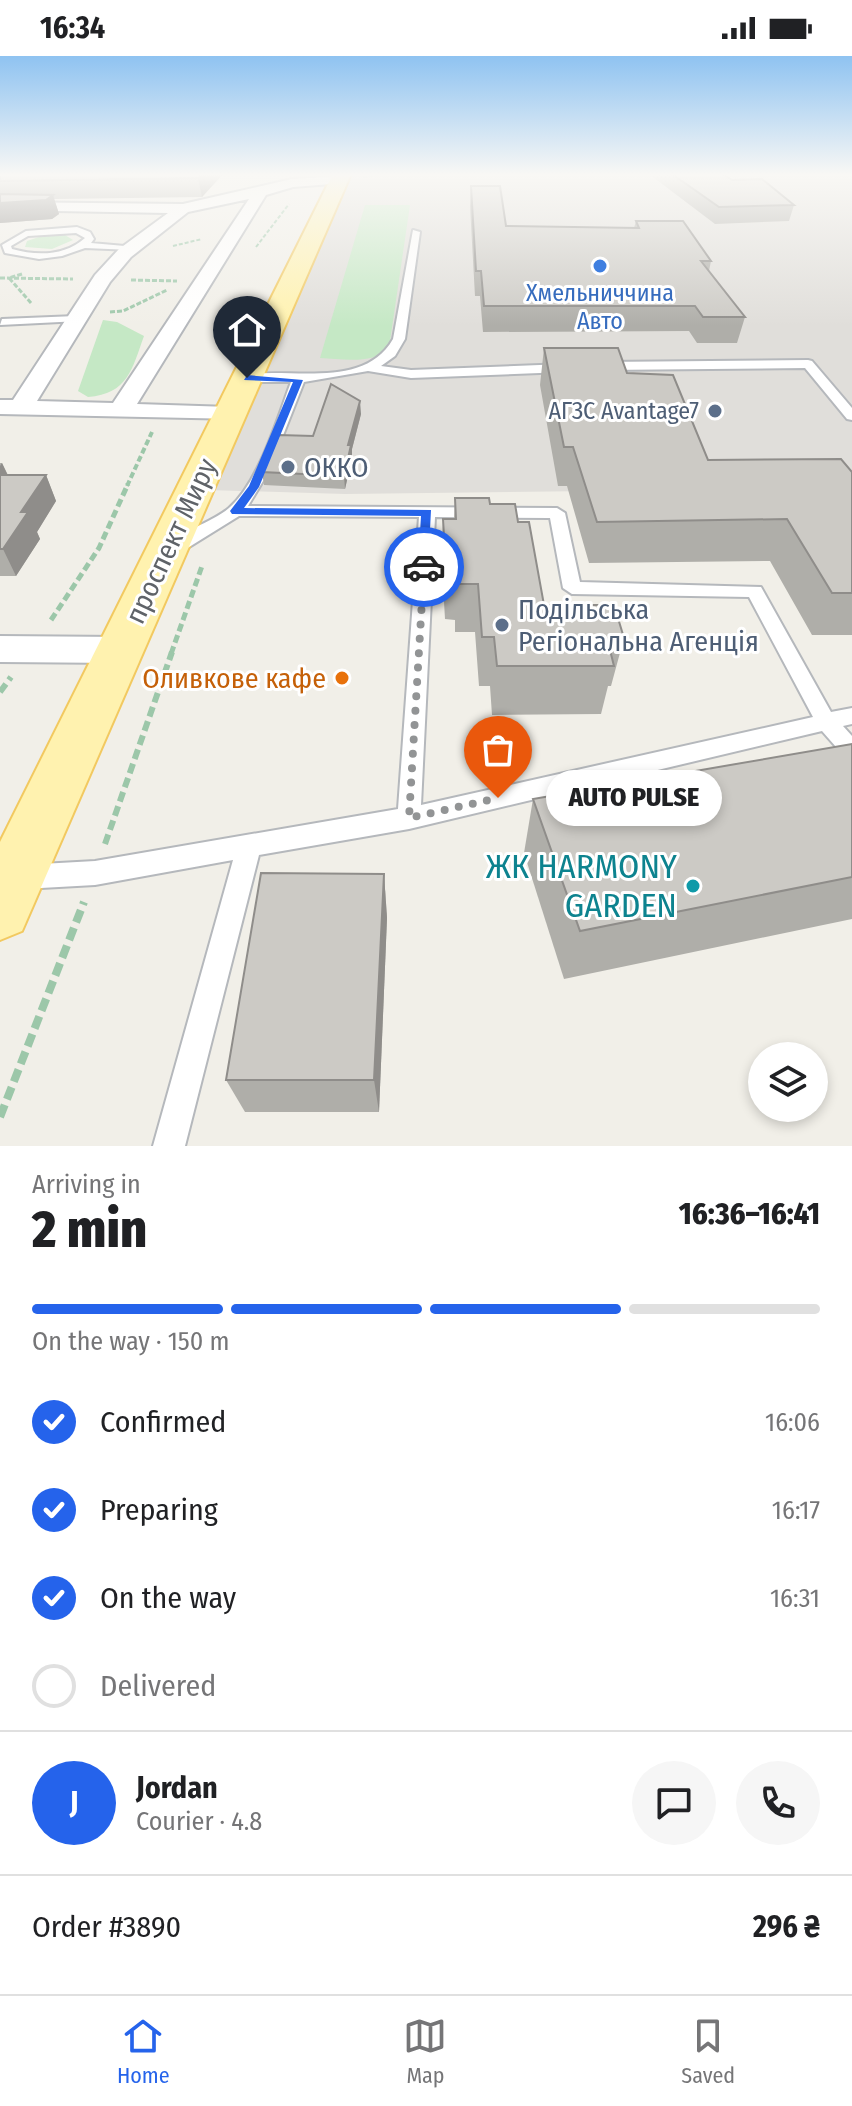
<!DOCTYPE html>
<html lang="en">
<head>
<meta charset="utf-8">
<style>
  body { margin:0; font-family:"Fira Sans Condensed",sans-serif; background:#f6f6f6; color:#202124; height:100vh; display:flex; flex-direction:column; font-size:30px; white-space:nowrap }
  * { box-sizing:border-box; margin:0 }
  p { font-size:26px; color:#757577 }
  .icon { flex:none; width:44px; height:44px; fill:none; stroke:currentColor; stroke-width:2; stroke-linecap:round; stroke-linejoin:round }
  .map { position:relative; height:1090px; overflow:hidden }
  .drawer { display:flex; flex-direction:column; background:#fff; flex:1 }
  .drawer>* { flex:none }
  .tools { position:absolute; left:748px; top:986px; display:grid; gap:16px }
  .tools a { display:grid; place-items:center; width:80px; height:80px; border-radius:50%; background:#fff; box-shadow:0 4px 12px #0003; font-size:40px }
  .pin { position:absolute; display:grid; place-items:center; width:68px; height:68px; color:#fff; margin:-82px -34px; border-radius:50% 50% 50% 0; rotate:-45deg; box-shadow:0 0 8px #0007 }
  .pin .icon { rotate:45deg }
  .courier { position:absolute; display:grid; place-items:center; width:80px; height:80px; margin:-40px; border:6px solid #2563eb; border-radius:50%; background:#fff; color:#222; box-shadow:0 2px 10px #0007 }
  .bubble { position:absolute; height:56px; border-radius:28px; background:#fff; box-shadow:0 4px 12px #0003; font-size:26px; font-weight:800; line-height:56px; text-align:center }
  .overview em { font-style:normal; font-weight:800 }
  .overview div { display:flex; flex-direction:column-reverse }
  .overview { display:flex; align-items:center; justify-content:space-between; height:136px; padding:0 32px }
  h1 { font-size:52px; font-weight:800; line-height:60px }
  .bar { display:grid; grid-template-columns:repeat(4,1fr); gap:12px 8px; align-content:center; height:96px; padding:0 32px }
  .bar i { height:10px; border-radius:6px; background:#e0e0e0 }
  .bar .current { background:#2563eb }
  .bar p { grid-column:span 4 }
  .line { display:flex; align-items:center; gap:20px; padding:0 32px; border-top:2px solid #e0e0e0 }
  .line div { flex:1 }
  .round { display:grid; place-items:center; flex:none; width:84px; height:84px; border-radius:42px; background:#f6f6f6 }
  ol { padding:0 32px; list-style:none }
  li { display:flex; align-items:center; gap:24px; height:88px }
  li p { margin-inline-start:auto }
  li .icon { padding:8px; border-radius:50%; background:#2563eb; color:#fff; stroke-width:4 }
  li:last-child { color:#757577 }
  li i { width:44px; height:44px; border:4px solid #e0e0e0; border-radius:50% }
  .status { display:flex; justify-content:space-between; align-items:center; height:56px; padding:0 40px; background:#fff; direction:ltr }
  .status svg { height:22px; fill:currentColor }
  .tabs { display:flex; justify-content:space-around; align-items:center; height:112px; border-top:2px solid #e0e0e0; background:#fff; font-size:22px; color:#757577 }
  .tabs a { display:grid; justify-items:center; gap:4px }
  .tabs .current { color:#2563eb }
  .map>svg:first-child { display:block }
  .industrial { fill:#e0deda }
  .green { fill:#c5e8c5 }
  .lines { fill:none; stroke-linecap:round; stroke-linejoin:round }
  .lane-casing { stroke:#b5b8bc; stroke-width:4 }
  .street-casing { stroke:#b5b8bc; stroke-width:4 }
  .primary-casing { stroke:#f2c960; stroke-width:4 }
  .path-far5 { stroke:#9cc7a9; stroke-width:2; stroke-dasharray:4 2; stroke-linecap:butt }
  .path-far4 { stroke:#9cc7a9; stroke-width:3; stroke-dasharray:5 2; stroke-linecap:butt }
  .path-far3 { stroke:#9cc7a9; stroke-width:4; stroke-dasharray:6 3; stroke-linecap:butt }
  .path-far2 { stroke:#9cc7a9; stroke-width:5; stroke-dasharray:8 4; stroke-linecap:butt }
  .path-far1 { stroke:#9cc7a9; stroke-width:6; stroke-dasharray:10 5; stroke-linecap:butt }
  .path { stroke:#9cc7a9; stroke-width:8; stroke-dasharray:13 6; stroke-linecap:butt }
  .lane { fill:#fff; fill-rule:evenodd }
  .street { fill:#fff; fill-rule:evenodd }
  .primary { fill:#fff2af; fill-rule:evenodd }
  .wall { fill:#afaea9 }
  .shaded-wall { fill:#8f8d8a }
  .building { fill:#cccac5; stroke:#8f8d8a; stroke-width:2 }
  .route { fill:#2563eb }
  .done { stroke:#929495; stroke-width:8; stroke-dasharray:0 14.4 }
  .shop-dot { fill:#3f7fe0; stroke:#fff; stroke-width:3 }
  .service-dot { fill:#5c6f8a; stroke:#fff; stroke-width:3 }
  .food-dot { fill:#e8710a; stroke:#fff; stroke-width:3 }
  .culture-dot { fill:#0f9aa8; stroke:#fff; stroke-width:3 }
  .labels { text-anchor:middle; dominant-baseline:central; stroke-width:6; stroke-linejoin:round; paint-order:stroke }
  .far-shop-label { font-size:24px; fill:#366cbe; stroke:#fff }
  .far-service-label { font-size:24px; fill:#4e5e75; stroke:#fff; text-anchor:end }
  .service-label { font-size:28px; fill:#4e5e75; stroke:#fff; text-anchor:start }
  .street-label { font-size:28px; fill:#5f6368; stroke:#fff }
  .food-label { font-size:28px; fill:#c56008; stroke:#fff; text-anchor:end }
  .near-culture-label { font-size:34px; fill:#0d838f; stroke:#fff; text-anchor:end }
</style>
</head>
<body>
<div class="status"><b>16:34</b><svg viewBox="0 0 49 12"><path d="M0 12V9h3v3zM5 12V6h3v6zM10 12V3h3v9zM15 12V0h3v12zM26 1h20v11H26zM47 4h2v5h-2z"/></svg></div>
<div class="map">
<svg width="852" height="1090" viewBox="0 0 852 1090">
  <rect width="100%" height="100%" fill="#f1efe8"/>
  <!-- industrial -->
  <polygon class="industrial" points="348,118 852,118 852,432 345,438 208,434"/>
  <!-- green -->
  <g class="green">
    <path d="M 365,149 L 410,149 L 389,292 C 374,309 341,303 320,302 Z"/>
    <polygon points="45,179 65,179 73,184 52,193 25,191 27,185"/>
    <path d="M 103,264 L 117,266 L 144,280 C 132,313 128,338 88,341 L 78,335 Z"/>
  </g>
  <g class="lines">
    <!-- lane casing -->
    <g class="lane-casing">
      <g id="lane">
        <path d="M 77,171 L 90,176 L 94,183 L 91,187 L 136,191 L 132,194 L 85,192 L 62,200 L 39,203 L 5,197 L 2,189 L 26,175 ZM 76,177 L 85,182 C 65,200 37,200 12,193 L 11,190 L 28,180 Z"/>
        <path d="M 413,174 L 420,176 L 405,283 L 395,300 L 381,310 L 411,314 L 565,308 L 571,312 L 565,316 L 411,322 L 368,315 L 304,326 L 269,415 L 248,450 L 557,452 L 565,457 L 580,526 L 761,531 L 831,656 L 852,652 L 852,668 L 843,670 L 852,680 L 852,703 L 844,700 L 822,675 L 409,773 L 259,799 L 185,1090 L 153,1090 L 233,804 L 95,829 L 23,833 L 14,829 L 10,821 L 14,813 L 23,809 L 95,805 L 398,753 L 419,461 L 239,460 L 181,496 L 169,496 L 167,492 C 182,473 210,468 229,452 C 259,426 277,363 291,326 L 247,326 L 243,325 L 243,319 C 290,311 364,334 393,283 ZM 435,461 L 550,462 L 563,532 L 572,538 L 749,541 L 813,661 L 421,749 Z"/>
        <polygon points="76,260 80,261 80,265 0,269 2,263"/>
        <polygon points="808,304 812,305 852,352 852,364 847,363 805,312 603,314 597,310 603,306"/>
      </g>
    </g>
    <!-- street casing -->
    <g class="street-casing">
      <g id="street">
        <path d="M 339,120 L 344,121 L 344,127 L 293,131 L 266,139 L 137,348 L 230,351 L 239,353 L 242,358 L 239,363 L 0,358 L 0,344 L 13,344 L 95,219 L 119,193 L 168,157 L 0,154 L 0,146 L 183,148 L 292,123 ZM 249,143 L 113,347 L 37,345 L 110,226 L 131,201 L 188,156 Z"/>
        <polygon points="0,580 120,581 133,585 138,594 133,603 120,607 0,606"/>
      </g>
    </g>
    <!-- primary casing -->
    <g class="primary-casing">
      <polygon id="primary" points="333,118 351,118 22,875 0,884 0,786"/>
    </g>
    <!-- path-far5 -->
    <g class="path-far5">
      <polyline points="363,121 385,118"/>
      <polyline points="173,190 202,183"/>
      <polyline points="256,191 289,148"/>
    </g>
    <!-- path-far4 -->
    <g class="path-far4">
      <polyline points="22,218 9,222 31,247"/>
      <polyline points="0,222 73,223"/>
      <polyline points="131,224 177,225"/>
      <polyline points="110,256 123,255 167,234"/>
    </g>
    <!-- path-far3 -->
    <polyline class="path-far3" points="127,430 152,376"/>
    <!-- path-far2 -->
    <g class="path-far2">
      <polyline points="51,564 99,492 128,428"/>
      <polyline points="171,598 202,510"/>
    </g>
    <!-- path-far1 -->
    <g class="path-far1">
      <polyline points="0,636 11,621"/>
      <polyline points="105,788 172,596"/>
    </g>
    <!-- path -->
    <polyline class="path" points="0,1061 84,846"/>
    <!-- lane -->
    <use href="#lane" class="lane"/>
    <!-- street -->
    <use href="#street" class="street"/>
    <!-- primary -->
    <use href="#primary" class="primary"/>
  </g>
  <!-- wall -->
  <g class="wall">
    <polygon points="0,118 223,118 202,141 54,143 59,158 52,163 0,167"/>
    <polygon points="649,118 723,118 732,124 794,149 789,165 715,168"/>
    <polygon points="471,130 506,170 634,172 636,165 711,205 709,215 745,261 737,287 697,287 689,275 483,276 480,240 475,240 470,150"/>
    <polygon points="544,292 627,317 708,404 852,416 852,579 812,579 770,505 589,507 567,430 558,430 540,329"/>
    <polygon points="361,358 352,393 352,402 345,433 264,429 262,416 313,380"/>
    <polygon points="0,407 2,407 8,419 46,419 56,445 37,476 40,483 16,520 0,520"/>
    <polygon points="455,442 490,448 518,466 544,549 624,582 611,630 608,630 601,658 492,659 490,630 479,630 475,576 455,576 455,564 445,563 442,511 443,463 454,463"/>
    <polygon points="852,688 852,863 564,923 524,797 533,743"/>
    <polygon points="384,818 387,862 379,1056 245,1056 226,1024"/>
  </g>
  <!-- shaded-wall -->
  <g class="shaded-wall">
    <polygon points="203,118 223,118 202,141 198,122"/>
    <polygon points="53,139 59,158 52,163 0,167 0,147"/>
    <polygon points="360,345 361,358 352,393 352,402 345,433 344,420 348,389"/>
    <polygon points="2,407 14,433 0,433 0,410"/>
    <polygon points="46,419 56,445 37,476 40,483 16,520 3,493 21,456"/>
    <polygon points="384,818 387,862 379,1056 374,1024"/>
  </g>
  <!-- building -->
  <g class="building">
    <polygon points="0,118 203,118 198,122 0,125"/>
    <polygon points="672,118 723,118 732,124 762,123 794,149 719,151"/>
    <polygon points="471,130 500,130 506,170 639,172 636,165 683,165 711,205 701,205 745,261 703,261 695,250 484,250 481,215 476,215"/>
    <polygon points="0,138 53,139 46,144 0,147"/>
    <polygon points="544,292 618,292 627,317 673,319 708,404 841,403 852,416 852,537 832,537 787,463 597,466 573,391 564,391"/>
    <polygon points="331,328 360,345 348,389 351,389 344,420 262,416 279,379 313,380"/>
    <polygon points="0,419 46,419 21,456 28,456 3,493 0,493"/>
    <polygon points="455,442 489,442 490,448 515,448 518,466 529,466 544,549 614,549 624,582 607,582 614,610 497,610 494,581 482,581 478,528 457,528 457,515 446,515 443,463 456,463"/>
    <polygon points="852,688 852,821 580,875 533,743"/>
    <polygon points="261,817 384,818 374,1024 226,1024"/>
  </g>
  <!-- sky -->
  <linearGradient id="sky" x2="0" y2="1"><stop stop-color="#8fc3f1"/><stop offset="0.44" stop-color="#f9f8f5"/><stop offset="1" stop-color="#f9f8f5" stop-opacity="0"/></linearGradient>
  <rect width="852" height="270" fill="url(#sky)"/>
  <!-- route -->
  <polygon class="route" points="247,319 303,324 259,431 244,452 431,454 428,514 418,511 421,460 232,458 230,455 249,430 293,326 244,324"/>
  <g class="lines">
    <!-- done -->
    <polyline class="done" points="424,511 409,762 498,742"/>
  </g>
  <!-- markers -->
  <circle class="shop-dot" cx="600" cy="210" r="8"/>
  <g class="service-dot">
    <circle cx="715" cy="355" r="8"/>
    <circle cx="288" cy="411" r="8"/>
    <circle cx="502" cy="569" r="8"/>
  </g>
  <circle class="food-dot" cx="342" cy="622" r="8"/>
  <circle class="culture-dot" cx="693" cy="830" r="8"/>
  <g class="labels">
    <!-- far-shop labels -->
    <g class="far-shop-label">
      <text x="600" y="237">Хмельниччина<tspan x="600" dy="28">Авто</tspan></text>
    </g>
    <!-- far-service labels -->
    <g class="far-service-label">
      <text x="699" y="355">АГЗС Avantage7</text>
    </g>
    <!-- service labels -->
    <g class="service-label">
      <text x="304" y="411">ОККО</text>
      <text x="518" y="553">Подільська<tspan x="518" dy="32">Регіональна Агенція</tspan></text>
    </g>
    <!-- street labels -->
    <g class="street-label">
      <text transform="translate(171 485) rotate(-65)">проспект Миру</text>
    </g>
    <!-- food labels -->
    <g class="food-label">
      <text x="326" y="622">Оливкове кафе</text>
    </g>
    <!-- near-culture labels -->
    <g class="near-culture-label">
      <text x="677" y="810">ЖК HARMONY<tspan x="677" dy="39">GARDEN</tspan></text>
    </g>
  </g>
</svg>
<div class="tools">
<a><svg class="icon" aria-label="layers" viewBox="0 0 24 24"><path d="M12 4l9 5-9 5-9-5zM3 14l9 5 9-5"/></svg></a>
</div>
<div class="pin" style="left:498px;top:742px;background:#ea580c"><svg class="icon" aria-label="bag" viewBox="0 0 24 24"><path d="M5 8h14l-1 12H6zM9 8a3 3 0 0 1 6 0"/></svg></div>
<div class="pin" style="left:247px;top:322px;background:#1f2937"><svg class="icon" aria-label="home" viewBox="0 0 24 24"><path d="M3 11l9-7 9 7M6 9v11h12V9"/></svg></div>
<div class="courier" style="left:424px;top:511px"><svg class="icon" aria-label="car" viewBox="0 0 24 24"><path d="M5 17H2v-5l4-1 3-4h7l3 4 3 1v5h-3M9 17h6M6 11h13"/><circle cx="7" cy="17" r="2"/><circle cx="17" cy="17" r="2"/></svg></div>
<div class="bubble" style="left:546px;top:714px;width:176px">AUTO PULSE</div>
</div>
<section class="drawer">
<div class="overview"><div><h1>2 min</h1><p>Arriving in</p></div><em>16:36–16:41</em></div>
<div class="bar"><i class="current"></i><i class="current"></i><i class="current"></i><i></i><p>On the way · 150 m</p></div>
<ol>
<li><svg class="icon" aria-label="check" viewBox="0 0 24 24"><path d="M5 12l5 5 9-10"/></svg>Confirmed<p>16:06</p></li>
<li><svg class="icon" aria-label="check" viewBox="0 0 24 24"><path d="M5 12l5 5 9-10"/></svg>Preparing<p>16:17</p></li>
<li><svg class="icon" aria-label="check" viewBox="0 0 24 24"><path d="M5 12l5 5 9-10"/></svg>On the way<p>16:31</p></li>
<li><i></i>Delivered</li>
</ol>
<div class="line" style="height:144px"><b class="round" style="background:#2563eb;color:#fff">J</b><div><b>Jordan</b><p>Courier · 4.8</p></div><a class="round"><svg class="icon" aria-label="chat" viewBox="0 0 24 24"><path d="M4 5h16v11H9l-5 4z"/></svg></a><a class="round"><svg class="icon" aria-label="phone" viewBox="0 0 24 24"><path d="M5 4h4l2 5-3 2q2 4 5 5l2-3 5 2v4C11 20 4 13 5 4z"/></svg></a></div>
<div class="line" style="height:104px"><div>Order #3890</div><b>296 ₴</b></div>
</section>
<nav class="tabs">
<a class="current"><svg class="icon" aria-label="home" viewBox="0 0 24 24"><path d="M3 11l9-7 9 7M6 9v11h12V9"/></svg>Home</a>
<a><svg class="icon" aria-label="map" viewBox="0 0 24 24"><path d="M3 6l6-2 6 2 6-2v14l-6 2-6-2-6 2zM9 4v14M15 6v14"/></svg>Map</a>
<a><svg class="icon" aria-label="saved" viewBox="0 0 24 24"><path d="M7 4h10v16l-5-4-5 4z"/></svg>Saved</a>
</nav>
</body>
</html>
